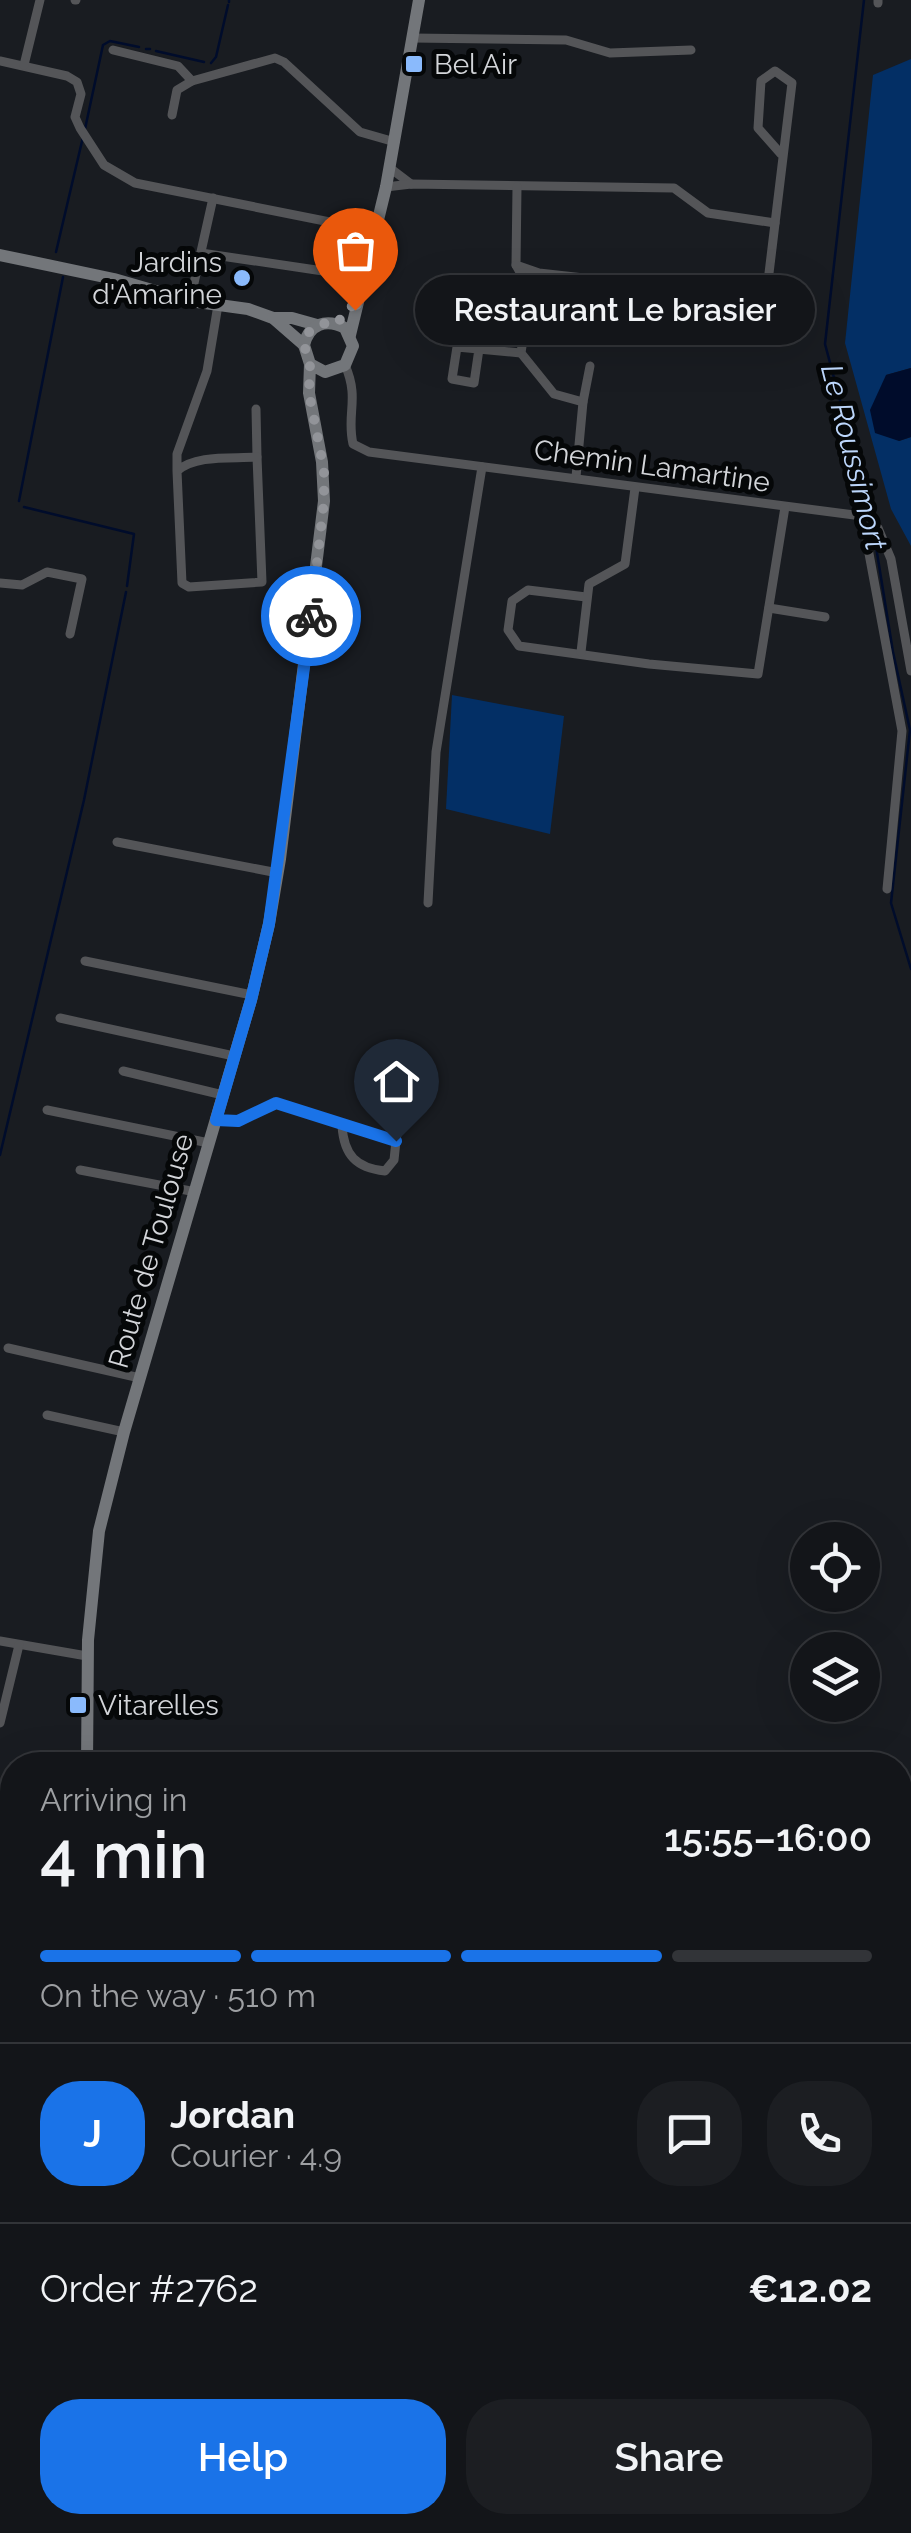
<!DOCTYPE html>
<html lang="en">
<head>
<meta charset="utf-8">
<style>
  body { margin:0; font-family:Raleway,sans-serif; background:#1c1e22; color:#f1f3f6; height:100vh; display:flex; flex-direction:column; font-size:38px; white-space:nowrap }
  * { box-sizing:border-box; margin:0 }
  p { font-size:32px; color:#9d9fa2 }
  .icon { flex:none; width:55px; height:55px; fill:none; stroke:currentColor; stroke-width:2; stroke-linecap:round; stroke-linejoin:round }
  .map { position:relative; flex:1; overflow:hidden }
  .drawer { position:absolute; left:0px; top:1752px; width:912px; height:782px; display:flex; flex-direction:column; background:#131519; border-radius:40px 40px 0 0; box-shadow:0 10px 40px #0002,0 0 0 2px #323438 }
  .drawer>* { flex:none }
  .fabs { position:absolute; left:790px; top:1522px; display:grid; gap:20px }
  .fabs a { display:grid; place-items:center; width:90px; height:90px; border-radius:50%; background:#131519; box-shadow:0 10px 40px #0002,0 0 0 2px #323438; font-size:50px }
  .pin { position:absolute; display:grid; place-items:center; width:85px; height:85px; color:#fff; margin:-102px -42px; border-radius:50% 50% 50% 0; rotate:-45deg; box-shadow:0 0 10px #0007 }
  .pin .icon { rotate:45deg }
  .courier { position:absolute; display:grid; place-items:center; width:100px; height:100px; margin:-50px; border:8px solid #1a73e8; border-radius:50%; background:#fff; color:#222; box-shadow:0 2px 12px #0007 }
  .bubble { position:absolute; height:70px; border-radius:35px; background:#131519; box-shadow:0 10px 40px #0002,0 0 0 2px #323438; font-size:32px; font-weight:600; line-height:70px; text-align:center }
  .overview em { font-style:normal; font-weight:600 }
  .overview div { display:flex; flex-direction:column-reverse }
  .overview { display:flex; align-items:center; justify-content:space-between; height:170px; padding:0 40px }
  h1 { font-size:65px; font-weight:600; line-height:75px }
  .bar { display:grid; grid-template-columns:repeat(4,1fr); gap:15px 10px; align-content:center; height:120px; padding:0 40px }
  .bar i { height:12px; border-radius:8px; background:#323438 }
  .bar .current { background:#1a73e8 }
  .bar p { grid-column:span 4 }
  .line { display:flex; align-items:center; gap:25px; padding:0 40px; border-top:2px solid #323438 }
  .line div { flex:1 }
  .round { display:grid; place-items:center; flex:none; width:105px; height:105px; border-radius:40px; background:#1c1e22 }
  .primary-button { display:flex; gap:20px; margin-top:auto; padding:20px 40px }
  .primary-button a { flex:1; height:115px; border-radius:40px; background:#1a73e8; color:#fff; font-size:40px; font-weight:600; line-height:115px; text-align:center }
  .primary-button a+a { background:#1c1e22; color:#f1f3f6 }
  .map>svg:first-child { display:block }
  .green { fill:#032f65 }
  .water { fill:#000c2b }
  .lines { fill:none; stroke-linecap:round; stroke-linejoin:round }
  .stream { stroke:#000c2b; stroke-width:2.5 }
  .street { stroke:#545558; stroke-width:9 }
  .secondary { stroke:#73767a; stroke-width:12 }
  .done { stroke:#929499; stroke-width:10; stroke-dasharray:0 18 }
  .route { stroke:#1a73e8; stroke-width:12 }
  .poi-dot { fill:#8abafc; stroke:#050708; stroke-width:4 }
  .labels { text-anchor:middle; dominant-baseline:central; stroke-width:10; stroke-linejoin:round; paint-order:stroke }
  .poi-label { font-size:28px; fill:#d3d5d9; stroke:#050708; text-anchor:start }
  .street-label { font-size:28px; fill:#d3d5d9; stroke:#050708 }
  .water-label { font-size:30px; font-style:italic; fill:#bcd6fb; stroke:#050708 }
</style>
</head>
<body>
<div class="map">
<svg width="911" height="2533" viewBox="0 0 911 2533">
  <rect width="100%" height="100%" fill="#191c21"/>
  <!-- green -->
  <g class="green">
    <polygon points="911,59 911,368 886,375 899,441 911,437 911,546 891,509 845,343 873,75"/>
    <polygon points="452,695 564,716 550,834 446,809"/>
    <polygon points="911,2056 911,2237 900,2237 900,2057"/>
  </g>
  <!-- water -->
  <polygon class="water" points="911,368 911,437 899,441 875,433 870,410 886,375"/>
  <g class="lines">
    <!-- stream -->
    <g class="stream">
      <polyline points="864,0 825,344 872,520"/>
      <polyline points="229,2 229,0"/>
      <polyline points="146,49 150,49"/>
      <polyline points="156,51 204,62"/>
      <polyline points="211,63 216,57 228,5"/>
      <polyline points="85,129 103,45 110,41 139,47"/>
      <polyline points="56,252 83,137"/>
      <polyline points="19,501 63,277"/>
      <polyline points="24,507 134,534 127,586"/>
      <polyline points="873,528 893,652 910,730 891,903 911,969"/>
      <polyline points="0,1155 84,800 126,592"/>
      <polyline points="900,1883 911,1863"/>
      <polyline points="750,2533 753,2522"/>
    </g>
    <!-- street -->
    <g class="street">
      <polyline points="75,0 76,0"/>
      <polyline points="878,3 878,0"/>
      <polyline points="412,38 566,40 610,53 691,50"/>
      <polyline points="113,50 178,66 192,81 275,58 284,62 360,132 395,142"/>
      <polyline points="0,61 67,76 77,82 81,94 75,117 80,128 104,165 135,183 375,231"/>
      <polyline points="24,65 40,0"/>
      <polyline points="172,115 177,90 192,81"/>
      <polyline points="390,168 411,184"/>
      <polyline points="386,187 411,184 674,188 708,213 775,223"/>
      <polyline points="517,187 516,265 539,273 791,301"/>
      <polyline points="201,253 323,271"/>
      <polyline points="516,265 530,290 521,353 554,394 583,402 576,477"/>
      <polyline points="766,298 792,83 775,71 761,81 758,128 781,154"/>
      <polyline points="190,301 213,198"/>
      <polyline points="479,349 474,383 452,379 457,347 521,353"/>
      <path d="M 345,365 C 360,399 346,414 353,444 L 369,452 L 862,516 L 878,528 L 891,559 L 911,671"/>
      <polyline points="583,402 590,366"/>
      <polyline points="256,409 257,457"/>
      <path d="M 177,471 C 196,454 233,459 257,457 L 262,582 L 189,587 L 182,583 L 177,471 L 177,454 L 207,371 L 218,305"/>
      <polyline points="862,516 902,731 887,889"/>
      <polyline points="0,583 22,585 47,572 82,579 70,634"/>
      <polyline points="586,597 528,590 512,601 508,630 519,646 649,664 758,674 785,507"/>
      <polyline points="769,608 825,617"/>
      <polyline points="581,652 589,584 625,564 635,488"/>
      <polyline points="117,842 278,873"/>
      <polyline points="428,903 436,752 482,467"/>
      <polyline points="85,961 252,995"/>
      <polyline points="60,1018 234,1056"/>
      <polyline points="123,1071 223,1095"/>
      <polyline points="47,1110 209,1143"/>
      <path d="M 216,1120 C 238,1125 256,1113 276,1103 L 396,1141 C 401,1106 412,1075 381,1050"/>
      <path d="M 342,1126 C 344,1155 356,1168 385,1171 L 394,1160 L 396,1141"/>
      <polyline points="80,1170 196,1192"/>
      <polyline points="8,1348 140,1378"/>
      <polyline points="47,1415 124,1432"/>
      <polyline points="0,1641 87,1656"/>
      <polyline points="0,1723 19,1645"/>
      <polyline points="900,1981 911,1979"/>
      <polyline points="0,2073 12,2100"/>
      <polyline points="11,2190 12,2183"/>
      <polyline points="0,2311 12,2306"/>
      <polyline points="12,2473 8,2511 12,2518"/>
      <polyline points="23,2522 53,2533"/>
      <polyline points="247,2522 264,2533"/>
      <polyline points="418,2522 433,2533"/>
      <polyline points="580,2522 580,2533"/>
      <polyline points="97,2533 100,2522"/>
      <polyline points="441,2533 456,2527 466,2533"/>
      <polyline points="684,2533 686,2522"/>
    </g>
    <!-- secondary -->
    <g class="secondary">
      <polyline points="0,255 114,279 190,301 248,309 273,318 304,345"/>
      <polyline points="273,318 292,318 317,325"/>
      <polyline points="350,335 386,187 419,0"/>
      <path d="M 87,1765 L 88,1640 L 99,1531 L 124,1432 L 251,1000 L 269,924 L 280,859 L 324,501 L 322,462 L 309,393 L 310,364 L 304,345 C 309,324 326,318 345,328 L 353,346 L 345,365 L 325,372 L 310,364"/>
      <polyline points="12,2099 10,2111 12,2118"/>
      <polyline points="0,2295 12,2254"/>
    </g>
  </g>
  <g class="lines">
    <!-- done -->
    <polyline class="done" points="311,616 324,501 324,470 309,393 310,364 304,345 310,330 328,322 336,324 359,298 355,310"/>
    <!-- route -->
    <polyline class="route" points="311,616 269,924 251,1000 216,1120 238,1121 276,1103 396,1141"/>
  </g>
  <!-- markers -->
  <g class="poi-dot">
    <rect x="404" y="54" width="20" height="20" rx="5"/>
    <circle cx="242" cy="278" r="10"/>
    <rect x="68" y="1695" width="20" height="20" rx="5"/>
  </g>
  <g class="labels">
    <!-- poi labels -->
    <g class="poi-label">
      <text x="434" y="64">Bel Air</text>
      <text x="222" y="262" text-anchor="end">Jardins<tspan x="222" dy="32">d'Amarine</tspan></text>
      <text x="98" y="1705">Vitarelles</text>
    </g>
    <!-- street labels -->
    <g class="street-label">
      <text transform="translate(652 466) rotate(8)">Chemin Lamartine</text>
      <text transform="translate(151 1251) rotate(-74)">Route de Toulouse</text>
    </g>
    <!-- water labels -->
    <g class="water-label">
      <text transform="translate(854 457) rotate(76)">Le Roussimort</text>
    </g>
  </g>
</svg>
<div class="fabs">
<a><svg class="icon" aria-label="locate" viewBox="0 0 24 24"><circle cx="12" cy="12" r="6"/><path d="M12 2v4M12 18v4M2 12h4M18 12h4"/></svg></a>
<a><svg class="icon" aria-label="layers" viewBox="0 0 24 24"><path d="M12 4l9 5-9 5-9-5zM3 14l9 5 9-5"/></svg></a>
</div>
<div class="pin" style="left:355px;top:310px;background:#ea580c"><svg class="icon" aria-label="bag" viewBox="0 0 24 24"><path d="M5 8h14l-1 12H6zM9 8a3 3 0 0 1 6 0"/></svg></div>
<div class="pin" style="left:396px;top:1141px;background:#1f2937"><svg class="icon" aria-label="home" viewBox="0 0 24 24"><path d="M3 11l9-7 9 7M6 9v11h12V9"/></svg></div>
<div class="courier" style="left:311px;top:616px"><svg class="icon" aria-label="bike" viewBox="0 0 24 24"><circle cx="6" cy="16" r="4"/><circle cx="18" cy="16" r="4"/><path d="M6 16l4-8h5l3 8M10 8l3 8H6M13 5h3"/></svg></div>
<div class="bubble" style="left:415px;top:275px;width:400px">Restaurant Le brasier</div>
<section class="drawer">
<div class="overview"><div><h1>4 min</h1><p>Arriving in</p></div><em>15:55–16:00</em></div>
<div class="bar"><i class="current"></i><i class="current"></i><i class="current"></i><i></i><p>On the way · 510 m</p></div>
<div class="line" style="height:180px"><b class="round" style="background:#1a73e8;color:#fff">J</b><div><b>Jordan</b><p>Courier · 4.9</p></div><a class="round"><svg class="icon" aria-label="chat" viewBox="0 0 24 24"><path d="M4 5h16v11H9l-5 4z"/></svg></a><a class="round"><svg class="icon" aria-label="phone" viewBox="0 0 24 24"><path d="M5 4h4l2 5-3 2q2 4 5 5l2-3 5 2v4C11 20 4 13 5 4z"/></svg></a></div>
<div class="line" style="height:130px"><div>Order #2762</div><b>€12.02</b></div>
<div class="primary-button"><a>Help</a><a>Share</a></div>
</section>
</div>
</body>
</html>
